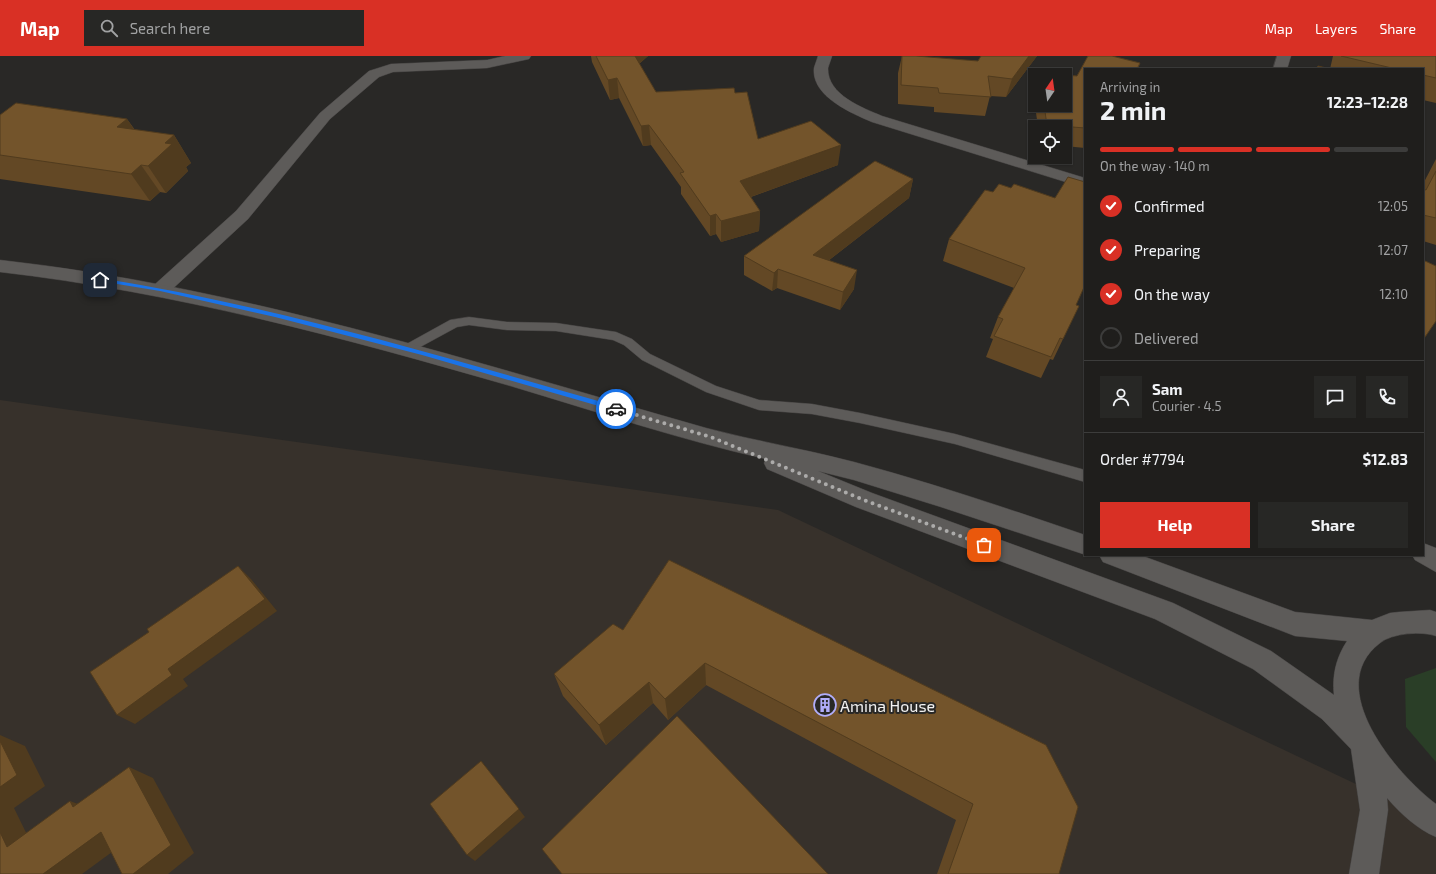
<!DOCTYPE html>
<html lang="en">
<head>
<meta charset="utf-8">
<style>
  body { margin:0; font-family:"Exo 2",sans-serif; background:#272725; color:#f1f3f6; height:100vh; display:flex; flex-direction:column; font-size:15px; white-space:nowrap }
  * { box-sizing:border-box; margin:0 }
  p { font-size:13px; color:#a1a2a3 }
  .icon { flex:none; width:22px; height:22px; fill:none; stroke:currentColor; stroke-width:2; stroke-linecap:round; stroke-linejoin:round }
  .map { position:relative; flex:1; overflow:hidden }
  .details { position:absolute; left:1084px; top:12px; width:340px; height:488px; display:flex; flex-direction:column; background:#1f1e1c; border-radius:0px; box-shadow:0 1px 3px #0004,0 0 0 1px #3c3c3b }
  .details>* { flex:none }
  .needle { width:26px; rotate:13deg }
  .tools { position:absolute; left:1028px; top:12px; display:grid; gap:8px }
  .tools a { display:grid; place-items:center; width:44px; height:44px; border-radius:0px; background:#1f1e1c; box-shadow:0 1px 3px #0004,0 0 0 1px #3c3c3b; font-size:20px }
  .pin { position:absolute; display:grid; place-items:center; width:34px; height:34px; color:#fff; margin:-17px; border-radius:8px; box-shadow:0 2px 6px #0006 }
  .courier { position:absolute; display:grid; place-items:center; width:40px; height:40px; margin:-20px; border:3px solid #1a73e8; border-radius:50%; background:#fff; color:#222; box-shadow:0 1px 5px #0007 }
  .overview em { font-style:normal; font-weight:700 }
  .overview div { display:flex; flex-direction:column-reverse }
  .overview { display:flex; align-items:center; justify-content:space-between; height:68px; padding:0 16px }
  h1 { font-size:26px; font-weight:700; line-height:30px }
  .bar { display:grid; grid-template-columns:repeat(4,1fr); gap:6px 4px; align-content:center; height:48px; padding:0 16px }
  .bar i { height:5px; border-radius:3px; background:#3c3c3b }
  .bar .active { background:#d93025 }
  .bar p { grid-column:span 4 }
  .line { display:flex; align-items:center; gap:10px; padding:0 16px; border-top:1px solid #3c3c3b }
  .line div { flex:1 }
  .round { display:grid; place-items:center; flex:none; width:42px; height:42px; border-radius:0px; background:#272725 }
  ol { padding:0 16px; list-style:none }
  li { display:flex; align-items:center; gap:12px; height:44px }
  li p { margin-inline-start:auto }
  li .icon { padding:4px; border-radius:50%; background:#d93025; color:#fff; stroke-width:4 }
  li:last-child { color:#a1a2a3 }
  li i { width:22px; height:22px; border:2px solid #3c3c3b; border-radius:50% }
  .cta { display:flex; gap:8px; margin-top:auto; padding:8px 16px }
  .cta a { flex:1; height:46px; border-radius:0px; background:#d93025; color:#fff; font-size:16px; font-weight:700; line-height:46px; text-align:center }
  .cta a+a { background:#272725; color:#f1f3f6 }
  header { display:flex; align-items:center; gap:24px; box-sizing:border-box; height:56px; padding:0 20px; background:#d93025; color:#fff }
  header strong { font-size:19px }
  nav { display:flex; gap:22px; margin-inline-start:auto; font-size:14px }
  .search { width:280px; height:36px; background:#272725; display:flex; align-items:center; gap:10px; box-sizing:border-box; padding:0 14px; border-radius:0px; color:#a1a2a3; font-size:15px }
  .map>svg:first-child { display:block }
  .built { fill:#37312b }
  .green { fill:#2a3e27 }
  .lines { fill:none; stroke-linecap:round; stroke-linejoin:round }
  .lane-casing { stroke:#444241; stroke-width:1 }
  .street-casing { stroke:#444241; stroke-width:1 }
  .secondary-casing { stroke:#444241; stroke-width:1 }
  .lane { fill:#5d5b59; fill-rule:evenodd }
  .street { fill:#5d5b59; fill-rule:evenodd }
  .secondary { fill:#5d5b59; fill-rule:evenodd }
  .wall { fill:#634825 }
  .shaded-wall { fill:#503b1e }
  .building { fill:#73542b; stroke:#503b1e }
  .route { fill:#1a73e8 }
  .done { stroke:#acabaa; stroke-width:4; stroke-dasharray:0 7.2 }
  .labels { text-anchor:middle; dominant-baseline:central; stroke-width:4; stroke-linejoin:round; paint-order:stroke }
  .near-poi-label { font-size:16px; fill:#f3f2f1; stroke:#292826; text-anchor:start }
</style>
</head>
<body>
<header>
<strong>Map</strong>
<div class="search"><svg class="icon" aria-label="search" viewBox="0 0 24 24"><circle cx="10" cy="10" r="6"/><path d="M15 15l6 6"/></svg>Search here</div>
<nav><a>Map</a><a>Layers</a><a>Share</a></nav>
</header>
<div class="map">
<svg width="1436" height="818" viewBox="0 0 1436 818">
  <rect width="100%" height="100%" fill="#292826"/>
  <!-- built -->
  <polygon class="built" points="0,344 778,454 1436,766 1436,818 0,818"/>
  <!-- green -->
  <polygon class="green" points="1436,612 1436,706 1406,671 1405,623"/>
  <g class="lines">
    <!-- lane casing -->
    <g class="lane-casing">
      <polygon id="lane" points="469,261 507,266 556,267 616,276 632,283 650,298 716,330 759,344 812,348 860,357 955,378 1085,414 1085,426 955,388 860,367 812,358 759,354 706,336 642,304 624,289 613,284 556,275 507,274 469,269 457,271 411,296 407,298 403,296 401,293 403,290 450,264"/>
    </g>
    <!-- street casing -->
    <g class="street-casing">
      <g id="street">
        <polygon points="505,0 531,0 529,3 487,12 393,16 379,21 330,63 248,163 167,238 160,240 153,238 151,234 153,230 236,155 320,57 369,15 391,8 487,4"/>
        <path d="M 818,0 L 832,0 C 831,4 829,8 828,12 C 827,39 863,52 882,60 L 1085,122 L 1085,132 L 872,66 C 851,57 811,40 814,12 C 815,8 817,4 818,0 Z"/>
        <polygon points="1277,0 1291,0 1287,13 1273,13"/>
        <polygon points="1423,487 1436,492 1436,516 1415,504 1412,499 1423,499"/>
      </g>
    </g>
    <!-- secondary casing -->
    <g class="secondary-casing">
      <path id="secondary" d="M 0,204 C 242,231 473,306 706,372 C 755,385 805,393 854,406 C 932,427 1009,453 1085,479 L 1086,499 L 941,451 L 854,424 L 818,415 L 872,437 L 1173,547 L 1271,595 L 1334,639 C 1332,619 1336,602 1347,585 L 1295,580 L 1103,506 L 1099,499 L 1140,499 L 1295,556 L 1372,564 L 1390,557 L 1399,556 L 1430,554 L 1436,556 L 1436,580 C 1422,575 1392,577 1380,587 C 1322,631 1396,718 1436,748 L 1436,781 C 1417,773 1401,758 1387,742 L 1388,754 L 1379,818 L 1349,818 L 1360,754 L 1351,693 L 1322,663 L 1253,613 L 1155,563 L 856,451 L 767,413 L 764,407 L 766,403 C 681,384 598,356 514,331 C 345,282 175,236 0,216 Z"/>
    </g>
    <!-- lane -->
    <use href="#lane" class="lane"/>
    <!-- street -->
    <use href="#street" class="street"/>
    <!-- secondary -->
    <use href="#secondary" class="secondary"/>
  </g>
  <!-- wall -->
  <g class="wall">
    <polygon points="591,0 648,0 639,8 656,36 735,37 758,83 838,109 751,141 760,155 759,175 721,186 716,178 710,180 681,138 681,131 651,89 643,90 619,42 610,44 592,6"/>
    <polygon points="902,0 978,5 1037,0 1006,41 990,40 985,60 934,56 934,51 898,48 898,17"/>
    <polygon points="1088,0 1112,0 1140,7 1138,13 1085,13 1085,92 1065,90 1065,71 1038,71 1033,35 1035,28 1035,49 1065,49 1065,19 1077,20"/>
    <polygon points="1333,0 1436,0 1436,47 1423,44 1423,13 1316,13 1318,10 1330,13"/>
    <polygon points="0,59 127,63 135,74 174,79 191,107 186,111 188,115 166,137 160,136 150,145 0,123"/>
    <polygon points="1436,103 1436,189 1423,185 1423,128"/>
    <polygon points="913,123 909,142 828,205 854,233 840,254 777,232 772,235 744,219 744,200"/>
    <polygon points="993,136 1076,249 1063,283 1053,304 1050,303 1041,322 986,301 993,283 990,282 998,261 1014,232 943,205 949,183"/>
    <polygon points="669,504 1059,818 937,818 956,764 706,629 668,664 653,647 606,689 563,640 554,618 623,574"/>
  </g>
  <!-- shaded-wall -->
  <g class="shaded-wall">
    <polygon points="632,0 648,0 633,13"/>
    <polygon points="1029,0 1037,0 1006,41 1012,23"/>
    <polygon points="617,22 619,42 610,44 608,24"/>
    <polygon points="127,63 145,90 117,71"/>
    <polygon points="649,69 651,89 643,90 641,70"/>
    <polygon points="174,79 191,107 186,111 188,115 166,137 148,110 165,87"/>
    <polygon points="841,89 838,109 739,145 740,125"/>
    <polygon points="141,109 160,136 150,145 131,118"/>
    <polygon points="913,123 909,142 811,218 813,199"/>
    <polygon points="760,155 759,175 721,186 721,165"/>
    <polygon points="716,158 716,178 710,180 710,160"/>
    <polygon points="778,213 777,232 772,235 774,217"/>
    <polygon points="857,214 854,233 840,254 843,236"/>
    <polygon points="238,510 251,523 277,555 183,623 188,630 135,668 117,659 168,613"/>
    <polygon points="705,607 706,629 668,664 665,643"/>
    <polygon points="649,626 653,647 606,689 599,669"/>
    <polygon points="0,679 25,690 45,730 14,752 37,799 7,791 0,776"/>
    <polygon points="481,705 525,761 475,805 467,799"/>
    <polygon points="129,711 153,722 194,797 168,818 133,818"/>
    <polygon points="70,745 97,755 73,751"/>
    <polygon points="101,776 127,785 82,818 43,818"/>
  </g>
  <!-- building -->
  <g class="building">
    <polygon points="596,0 635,0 656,36 734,32 735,37 747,36 758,83 811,65 841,89 740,125 760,155 721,165 716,158 710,160 680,117 684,116 649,69 641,70 617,22 608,24"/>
    <polygon points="902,0 916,0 978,5 981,0 1029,0 1012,23 988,20 991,41 939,37 938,32 901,29"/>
    <polygon points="1088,0 1112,0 1140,7 1137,13 1085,13 1085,72 1047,69 1044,49 1065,49 1065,19 1077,20"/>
    <polygon points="1341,0 1436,0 1436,22 1423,19 1423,13 1396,13"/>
    <polygon points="1318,10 1331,13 1317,13"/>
    <polygon points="1039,16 1065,19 1039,19"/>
    <polygon points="16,47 127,63 117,71 174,79 165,87 172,88 148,110 141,109 131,118 0,99 0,59"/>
    <polygon points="875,105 913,123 813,199 857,214 843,236 778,213 774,217 744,200"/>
    <polygon points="1436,115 1436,162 1423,159 1423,133 1426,134"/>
    <polygon points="1068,121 1085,126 1085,229 1076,249 1079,250 1063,283 1060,282 1051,301 994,280 1003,263 998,261 1025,212 949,183 985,134 993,136 999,128 1011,132 1014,128 1055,142"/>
    <polygon points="1423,204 1436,210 1436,265 1423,284"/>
    <polygon points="669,504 1046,689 1078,751 1059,818 948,818 973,748 705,607 665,643 649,626 599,669 554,618 613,568 623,574"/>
    <polygon points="238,510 265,543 168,613 172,619 117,659 90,616 149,576 147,573"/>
    <polygon points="677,660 828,818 562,818 542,793"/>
    <polygon points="0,685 17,719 0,731"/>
    <polygon points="481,705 519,753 467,799 430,748"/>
    <polygon points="129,711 171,789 133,818 122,818 101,776 43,818 0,818 0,776 7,791 70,745 73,751"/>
  </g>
  <!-- route -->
  <path class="route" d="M 100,222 C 275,250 446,302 616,350 L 619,353 L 616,355 L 422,299 L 275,261 L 160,235 L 99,225 L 98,224 Z"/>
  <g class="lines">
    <!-- done -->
    <polyline class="done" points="616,353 711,381 864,444 984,489"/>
  </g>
  <!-- icons -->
  <defs>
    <g id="building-ring" transform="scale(1.15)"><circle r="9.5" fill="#292826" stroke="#b1adfa" stroke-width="1.5"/><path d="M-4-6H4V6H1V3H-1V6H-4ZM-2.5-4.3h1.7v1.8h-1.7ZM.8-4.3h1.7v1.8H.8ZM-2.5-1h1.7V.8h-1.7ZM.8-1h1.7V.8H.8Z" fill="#b1adfa"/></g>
  </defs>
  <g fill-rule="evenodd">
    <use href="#building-ring" x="825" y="649"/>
  </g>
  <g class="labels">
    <!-- near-poi labels -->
    <g class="near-poi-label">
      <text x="840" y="649">Amina House</text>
    </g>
  </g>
</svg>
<div class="tools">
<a><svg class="needle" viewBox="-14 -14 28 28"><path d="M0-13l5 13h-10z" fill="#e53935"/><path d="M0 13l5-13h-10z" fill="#a1a2a3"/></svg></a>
<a><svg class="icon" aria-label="locate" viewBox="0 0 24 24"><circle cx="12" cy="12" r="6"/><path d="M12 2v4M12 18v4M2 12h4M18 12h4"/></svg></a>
</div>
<div class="pin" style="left:984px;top:489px;background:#ea580c"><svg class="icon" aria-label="bag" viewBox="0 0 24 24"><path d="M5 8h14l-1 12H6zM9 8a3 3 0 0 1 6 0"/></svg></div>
<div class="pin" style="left:100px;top:224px;background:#1f2937"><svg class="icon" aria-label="home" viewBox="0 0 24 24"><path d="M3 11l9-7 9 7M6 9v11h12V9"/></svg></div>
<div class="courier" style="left:616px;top:353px"><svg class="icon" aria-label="car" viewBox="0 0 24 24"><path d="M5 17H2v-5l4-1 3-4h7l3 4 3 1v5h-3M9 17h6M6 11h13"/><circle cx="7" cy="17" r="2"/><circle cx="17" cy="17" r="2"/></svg></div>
<section class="details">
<div class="overview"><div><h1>2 min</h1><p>Arriving in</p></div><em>12:23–12:28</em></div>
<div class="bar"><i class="active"></i><i class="active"></i><i class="active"></i><i></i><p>On the way · 140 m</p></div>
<ol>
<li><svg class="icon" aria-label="check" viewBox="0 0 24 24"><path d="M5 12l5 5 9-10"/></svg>Confirmed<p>12:05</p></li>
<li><svg class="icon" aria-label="check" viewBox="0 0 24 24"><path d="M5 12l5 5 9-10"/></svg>Preparing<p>12:07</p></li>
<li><svg class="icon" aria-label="check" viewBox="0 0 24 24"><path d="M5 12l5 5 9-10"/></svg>On the way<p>12:10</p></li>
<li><i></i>Delivered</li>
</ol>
<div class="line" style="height:72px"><a class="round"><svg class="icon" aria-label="person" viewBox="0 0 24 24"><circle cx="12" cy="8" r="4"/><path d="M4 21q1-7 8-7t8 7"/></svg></a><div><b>Sam</b><p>Courier · 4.5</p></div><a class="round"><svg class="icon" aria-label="chat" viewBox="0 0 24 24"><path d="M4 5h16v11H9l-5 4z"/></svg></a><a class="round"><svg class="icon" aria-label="phone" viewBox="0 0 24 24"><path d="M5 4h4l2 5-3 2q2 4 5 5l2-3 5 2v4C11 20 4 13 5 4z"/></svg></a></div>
<div class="line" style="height:52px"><div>Order #7794</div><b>$12.83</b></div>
<div class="cta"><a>Help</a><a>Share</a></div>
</section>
</div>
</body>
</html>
